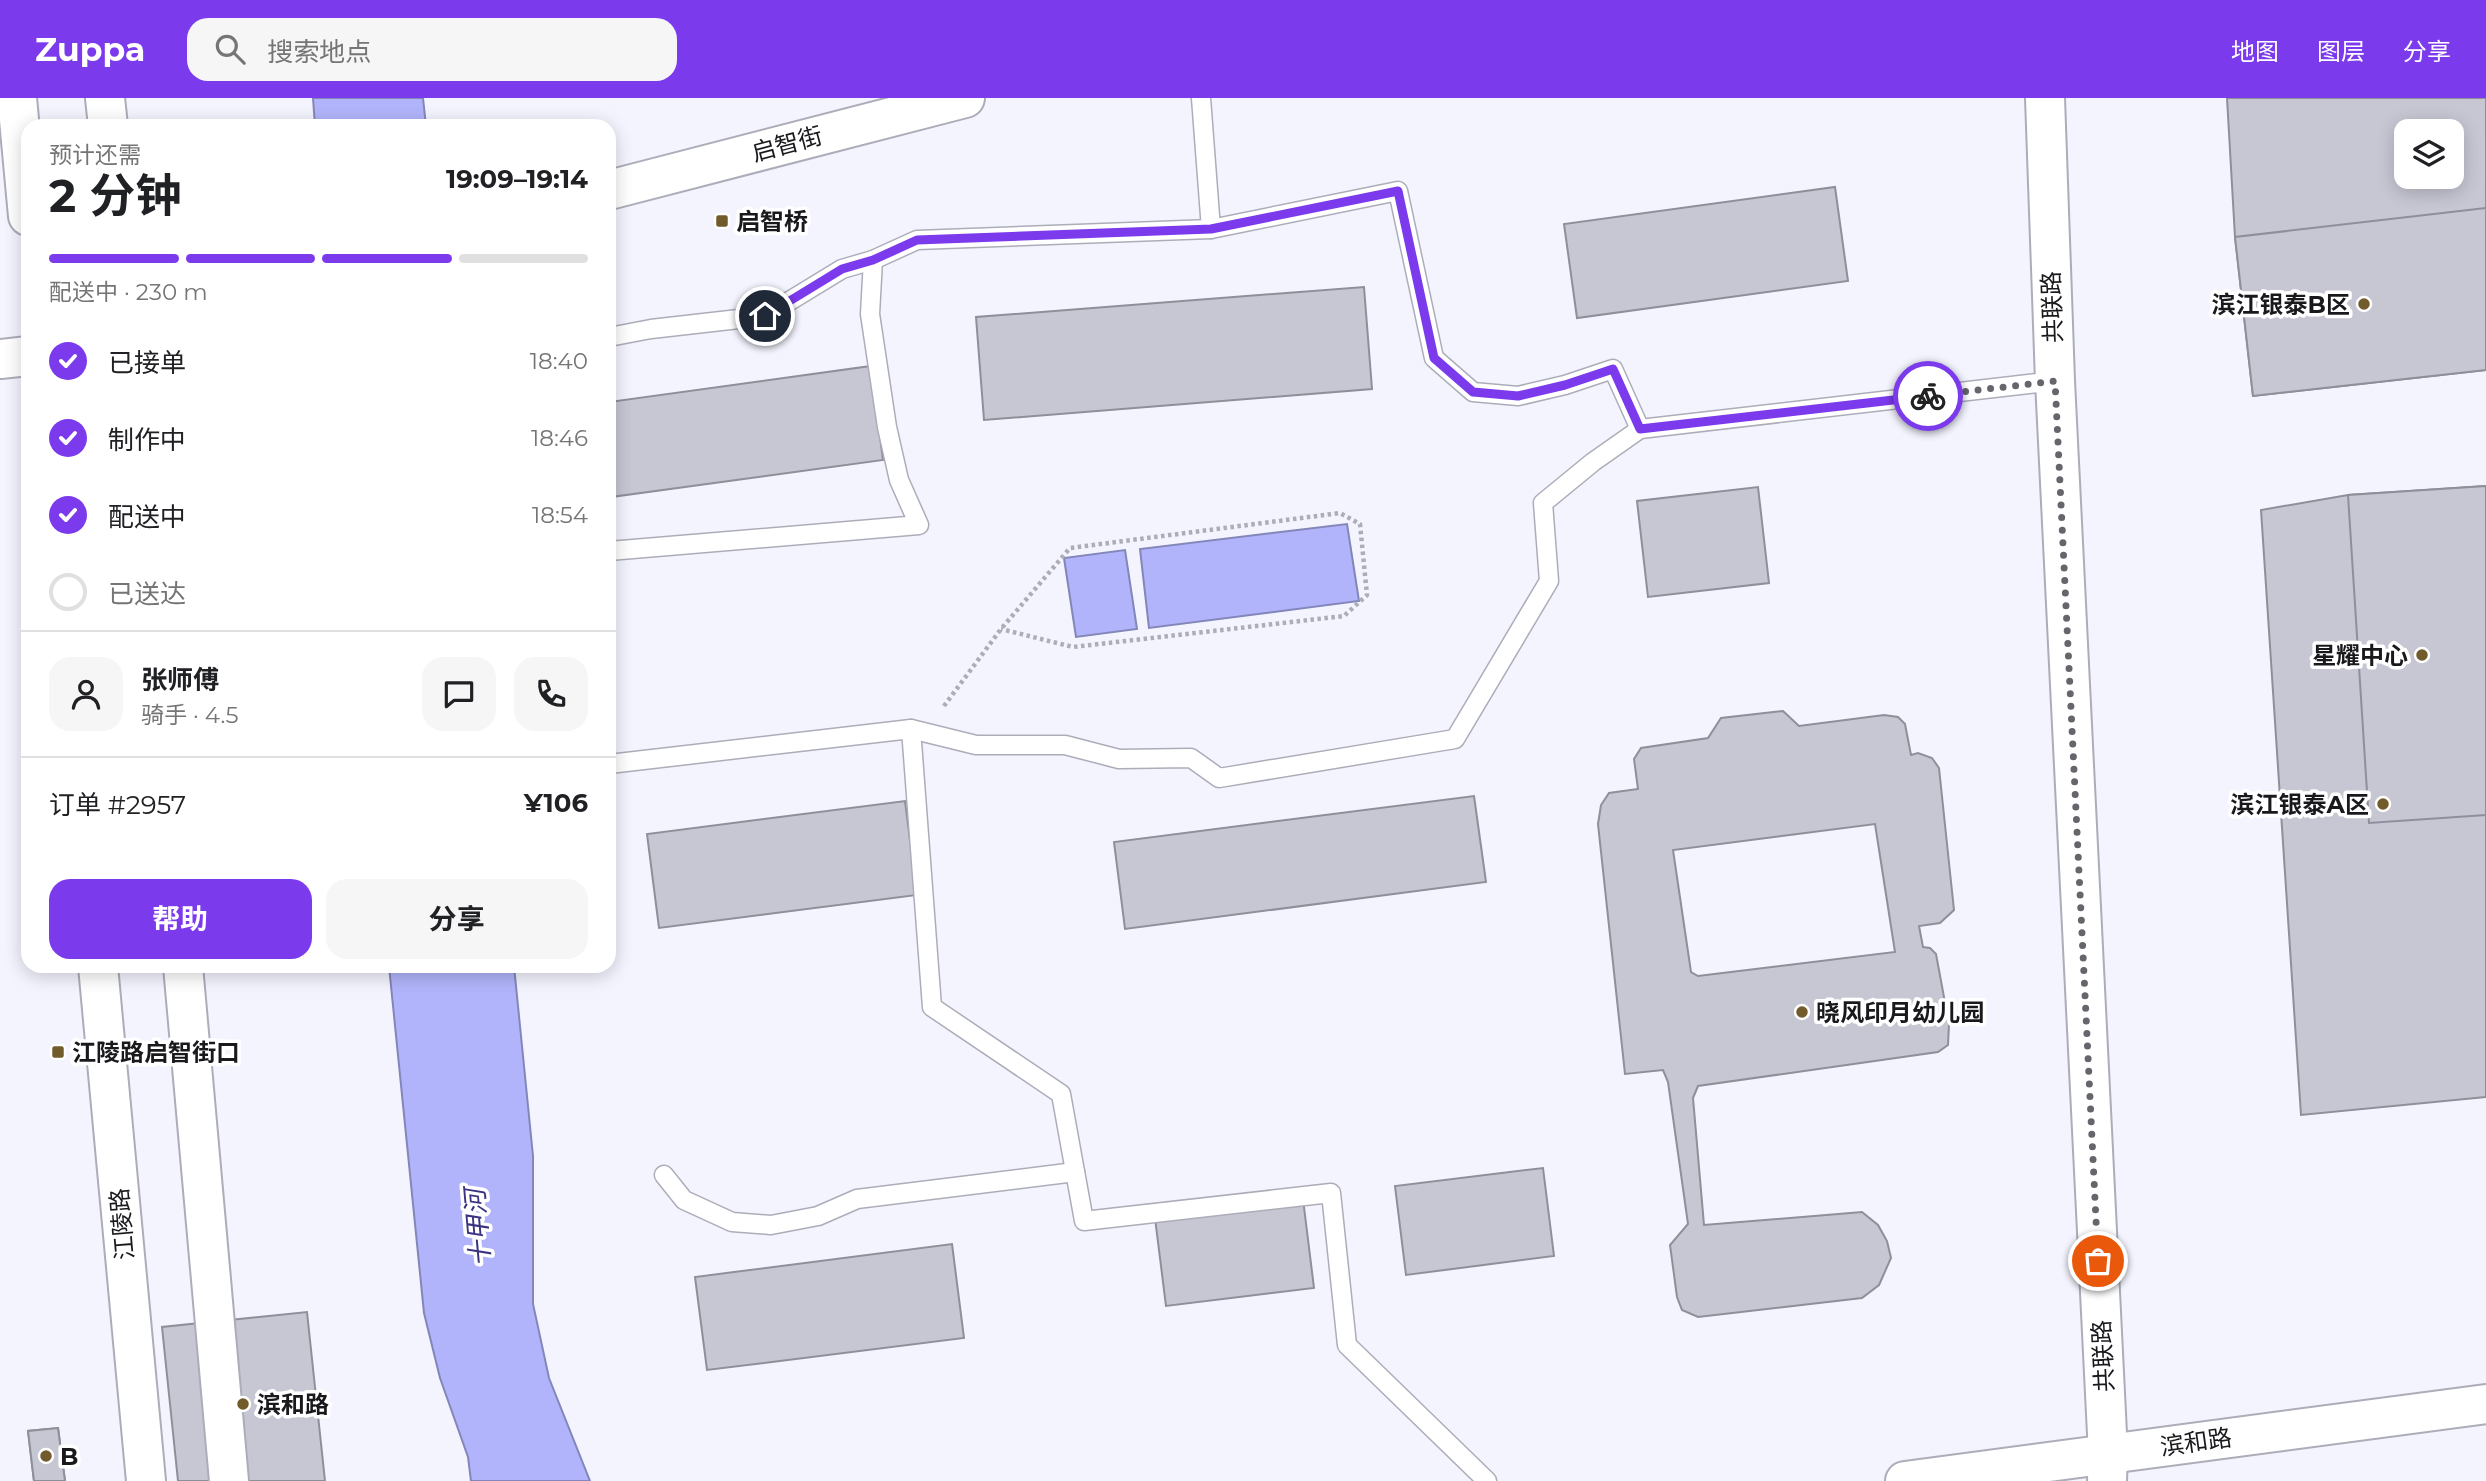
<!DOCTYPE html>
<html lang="zh">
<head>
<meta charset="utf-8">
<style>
  body { margin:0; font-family:Montserrat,"Noto Sans SC",sans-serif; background:#f6f6f6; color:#202124; height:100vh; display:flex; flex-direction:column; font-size:26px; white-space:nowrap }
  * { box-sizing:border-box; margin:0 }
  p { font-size:23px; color:#757577 }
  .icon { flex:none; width:38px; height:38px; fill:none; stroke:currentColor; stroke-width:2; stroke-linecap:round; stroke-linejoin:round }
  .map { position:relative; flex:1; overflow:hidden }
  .drawer { position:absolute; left:21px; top:21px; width:595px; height:854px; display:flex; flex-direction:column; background:#fff; border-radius:21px; box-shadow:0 4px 18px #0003 }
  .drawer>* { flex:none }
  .buttons { position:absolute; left:2394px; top:21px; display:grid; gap:14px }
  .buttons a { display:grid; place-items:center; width:70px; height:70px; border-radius:14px; background:#fff; box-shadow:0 4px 18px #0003; font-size:35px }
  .pin { position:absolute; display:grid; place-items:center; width:60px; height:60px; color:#fff; margin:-30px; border:4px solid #fff; border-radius:50%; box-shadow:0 2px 7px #0007 }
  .courier { position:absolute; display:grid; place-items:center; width:70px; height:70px; margin:-35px; border:5px solid #7c3aed; border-radius:50%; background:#fff; color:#222; box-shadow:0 2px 9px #0007 }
  .summary em { font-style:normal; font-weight:700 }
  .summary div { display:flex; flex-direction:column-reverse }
  .summary { display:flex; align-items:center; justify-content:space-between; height:119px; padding:0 28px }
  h1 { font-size:46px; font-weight:700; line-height:52px }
  .bar { display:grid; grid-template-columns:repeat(4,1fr); gap:10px 7px; align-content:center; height:84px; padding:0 28px }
  .bar i { height:9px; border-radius:5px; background:#e0e0e0 }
  .bar .selected { background:#7c3aed }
  .bar p { grid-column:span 4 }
  .line { display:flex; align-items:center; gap:18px; padding:0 28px; border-top:2px solid #e0e0e0 }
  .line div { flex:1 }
  .round { display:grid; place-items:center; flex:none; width:74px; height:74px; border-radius:21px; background:#f6f6f6 }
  ol { padding:0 28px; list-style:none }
  li { display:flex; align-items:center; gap:21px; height:77px }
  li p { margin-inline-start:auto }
  li .icon { padding:7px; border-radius:50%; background:#7c3aed; color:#fff; stroke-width:4 }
  li:last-child { color:#757577 }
  li i { width:38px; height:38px; border:4px solid #e0e0e0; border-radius:50% }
  .action { display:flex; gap:14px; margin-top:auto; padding:14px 28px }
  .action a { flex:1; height:80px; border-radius:21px; background:#7c3aed; color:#fff; font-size:28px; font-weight:700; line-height:80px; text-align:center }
  .action a+a { background:#f6f6f6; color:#202124 }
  header { display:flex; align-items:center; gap:42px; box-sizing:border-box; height:98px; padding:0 35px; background:#7c3aed; color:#fff }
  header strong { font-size:33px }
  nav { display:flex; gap:38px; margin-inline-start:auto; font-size:24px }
  .search { width:490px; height:63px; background:#f6f6f6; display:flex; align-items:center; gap:18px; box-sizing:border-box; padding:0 24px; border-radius:21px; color:#757577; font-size:26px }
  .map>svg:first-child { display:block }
  .water { fill:#b1b4fa; stroke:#8386b8; stroke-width:2 }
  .building { fill:#c6c7d3; stroke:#8e8f9a; stroke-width:2; fill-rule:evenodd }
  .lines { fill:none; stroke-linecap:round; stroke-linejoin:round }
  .service-casing { stroke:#acadb9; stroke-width:21 }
  .tertiary-casing { stroke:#acadb9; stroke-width:42 }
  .secondary-casing { stroke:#acadb9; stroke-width:42 }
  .path { stroke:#acadb5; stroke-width:4.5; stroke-dasharray:3.5 3.5; stroke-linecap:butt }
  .service { stroke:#fff; stroke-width:18 }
  .tertiary { stroke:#fff; stroke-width:38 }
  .secondary { stroke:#fff; stroke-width:38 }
  .done { stroke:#65666c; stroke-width:7; stroke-dasharray:0 12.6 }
  .route { stroke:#7c3aed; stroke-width:9 }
  .poi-dot { fill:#715b2b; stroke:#fff; stroke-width:2.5 }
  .labels { text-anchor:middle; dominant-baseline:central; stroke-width:7; stroke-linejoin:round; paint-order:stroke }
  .street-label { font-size:24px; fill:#19191d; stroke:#fff }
  .poi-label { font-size:24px; font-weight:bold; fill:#19191d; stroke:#fff; text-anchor:start }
  .water-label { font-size:26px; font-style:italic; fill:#393381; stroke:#fff }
</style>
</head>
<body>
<header>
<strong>Zuppa</strong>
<div class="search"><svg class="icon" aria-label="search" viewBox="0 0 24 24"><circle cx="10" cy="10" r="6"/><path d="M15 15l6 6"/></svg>搜索地点</div>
<nav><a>地图</a><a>图层</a><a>分享</a></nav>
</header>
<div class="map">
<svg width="2486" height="1383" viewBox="0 0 2486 1383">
  <rect width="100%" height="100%" fill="#f3f4fe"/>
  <!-- water -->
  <g class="water">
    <polygon points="313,0 423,0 426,28 315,28"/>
    <polygon points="1347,426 1359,503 1149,530 1140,451"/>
    <polygon points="1125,452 1137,531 1076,539 1064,460"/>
    <polygon points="389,868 514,868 533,1058 533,1206 549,1280 590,1383 471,1383 468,1359 440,1280 424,1215"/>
  </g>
  <!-- building -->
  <g class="building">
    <path d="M 2227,0 L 2486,0 L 2486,272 L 2253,298 L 2235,139 ZM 2406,33 L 2452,33 L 2452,79 L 2406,79 Z"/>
    <polygon points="1835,89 1848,183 1577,220 1564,126"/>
    <polygon points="2486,110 2486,272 2253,298 2235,139"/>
    <polygon points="1364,189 1372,291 984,322 976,219"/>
    <polygon points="871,268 883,362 611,399 609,382 609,304"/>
    <polygon points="2486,388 2486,999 2301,1017 2261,412 2348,397"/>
    <polygon points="2486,388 2486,717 2369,725 2348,397"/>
    <polygon points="1758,389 1769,485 1648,499 1637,403"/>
    <path d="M 1783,613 L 1799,628 L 1884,617 L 1898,619 L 1905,626 L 1911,657 L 1918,655 L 1932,660 L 1939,670 L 1954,812 L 1940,825 L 1919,828 L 1923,849 L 1930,850 L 1936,856 L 1949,926 L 1948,947 L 1938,954 L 1698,988 L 1693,1000 L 1704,1127 L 1862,1114 L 1878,1127 L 1887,1143 L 1891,1160 L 1879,1187 L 1862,1200 L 1698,1219 L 1682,1212 L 1677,1199 L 1670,1147 L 1688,1126 L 1668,984 L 1663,972 L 1625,976 L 1598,726 L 1601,707 L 1609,695 L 1638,691 L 1634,661 L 1641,650 L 1708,640 L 1721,620 ZM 1875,726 L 1895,854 L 1698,878 L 1691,874 L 1673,752 Z"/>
    <polygon points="1474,698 1486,784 1125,831 1114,744"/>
    <polygon points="905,703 917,797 659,830 647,736"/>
    <polygon points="1543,1070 1554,1158 1406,1177 1395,1088"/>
    <polygon points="1303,1101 1314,1190 1166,1208 1155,1120"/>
    <polygon points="952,1146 964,1240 707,1272 695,1179"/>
    <polygon points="307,1214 325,1383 178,1383 162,1229"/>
    <polygon points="58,1330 65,1383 34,1383 28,1333"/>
    <polygon points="58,1330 65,1383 34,1383 28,1333"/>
  </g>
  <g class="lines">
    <!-- service casing -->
    <g class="service-casing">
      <g id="service">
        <polyline points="1201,0 1211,131 1398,93 1434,260 1473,294 1518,298 1565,287 1613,271 1640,331"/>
        <polyline points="609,239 651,231 765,218 842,171 873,162 917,142 1211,131"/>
        <polyline points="609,453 919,427 899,382 887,329 870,216 873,162"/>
        <polyline points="911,631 976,647 1065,647 1119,661 1191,660 1219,680 1455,641 1549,483 1543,405 1593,364 1640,331 2055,283"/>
        <polyline points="609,666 911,631 932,909 1061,996 1084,1123 1331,1095 1347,1247 1487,1383"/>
        <polyline points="664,1077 684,1102 732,1124 771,1127 818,1118 857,1101 1075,1074"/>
      </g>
    </g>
    <!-- tertiary casing -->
    <g class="tertiary-casing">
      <g id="tertiary">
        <polyline points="2045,0 2055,283 2108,1356 2107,1383"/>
        <polyline points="609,92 965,0"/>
        <polyline points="0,261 28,258"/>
      </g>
    </g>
    <!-- secondary casing -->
    <g class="secondary-casing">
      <g id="secondary">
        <polyline points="17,0 28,118"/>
        <polyline points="105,0 108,28"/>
        <polyline points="98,868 146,1383"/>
        <polyline points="183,868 229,1383"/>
        <polyline points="1905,1383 2486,1306"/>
      </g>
    </g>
    <!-- path -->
    <polyline class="path" points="944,608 1001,531 1070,450 1340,415 1360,426 1367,497 1344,518 1073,549 1001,531"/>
    <!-- service -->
    <use href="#service" class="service"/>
    <!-- tertiary -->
    <use href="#tertiary" class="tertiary"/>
    <!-- secondary -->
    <use href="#secondary" class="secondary"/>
  </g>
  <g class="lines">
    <!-- done -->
    <polyline class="done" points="1928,298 2055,283 2098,1163"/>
    <!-- route -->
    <polyline class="route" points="765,218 842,171 873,162 917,142 1211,131 1398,93 1434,260 1473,294 1518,298 1565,287 1613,271 1640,331 1928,298"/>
  </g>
  <!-- markers -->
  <g class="poi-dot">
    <rect x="715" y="116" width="14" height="14" rx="3.5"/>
    <circle cx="2364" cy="206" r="7"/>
    <circle cx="2422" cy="557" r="7"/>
    <circle cx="2383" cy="706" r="7"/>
    <circle cx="1802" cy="914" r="7"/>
    <rect x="51" y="947" width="14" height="14" rx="3.5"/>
    <circle cx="243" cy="1306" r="7"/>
    <circle cx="46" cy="1358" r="7"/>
  </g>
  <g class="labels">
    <!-- street labels -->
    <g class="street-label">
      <text transform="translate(787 46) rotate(-15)">启智街</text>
      <text transform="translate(2052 209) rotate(-92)">共联路</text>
      <text transform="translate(122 1126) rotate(-95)">江陵路</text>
      <text transform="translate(2103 1258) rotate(-93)">共联路</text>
      <text transform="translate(2196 1344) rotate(-8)">滨和路</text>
    </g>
    <!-- poi labels -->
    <g class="poi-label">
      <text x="736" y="123">启智桥</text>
      <text x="2350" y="206" text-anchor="end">滨江银泰B区</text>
      <text x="2408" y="557" text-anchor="end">星耀中心</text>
      <text x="2369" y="706" text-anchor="end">滨江银泰A区</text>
      <text x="1816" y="914">晓风印月幼儿园</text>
      <text x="72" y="954">江陵路启智街口</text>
      <text x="257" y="1306">滨和路</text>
      <text x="60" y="1358">B</text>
    </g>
    <!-- water labels -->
    <g class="water-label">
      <text transform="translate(478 1130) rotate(-95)">十甲河</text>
    </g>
  </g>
</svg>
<div class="buttons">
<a><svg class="icon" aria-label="layers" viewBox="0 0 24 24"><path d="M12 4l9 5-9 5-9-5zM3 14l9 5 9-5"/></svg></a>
</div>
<div class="pin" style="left:2098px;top:1163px;background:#ea580c"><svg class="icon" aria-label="bag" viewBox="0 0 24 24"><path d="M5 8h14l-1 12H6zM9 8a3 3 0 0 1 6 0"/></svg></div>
<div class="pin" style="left:765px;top:218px;background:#1f2937"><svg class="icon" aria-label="home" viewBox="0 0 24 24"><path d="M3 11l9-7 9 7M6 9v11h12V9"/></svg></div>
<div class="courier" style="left:1928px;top:298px"><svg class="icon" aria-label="bike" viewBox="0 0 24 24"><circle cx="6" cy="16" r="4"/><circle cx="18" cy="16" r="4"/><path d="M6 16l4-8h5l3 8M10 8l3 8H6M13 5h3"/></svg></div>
<section class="drawer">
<div class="summary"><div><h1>2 分钟</h1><p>预计还需</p></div><em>19:09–19:14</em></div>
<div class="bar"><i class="selected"></i><i class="selected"></i><i class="selected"></i><i></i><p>配送中 · 230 m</p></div>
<ol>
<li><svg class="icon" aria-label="check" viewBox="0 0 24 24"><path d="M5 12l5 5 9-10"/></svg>已接单<p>18:40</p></li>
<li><svg class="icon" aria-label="check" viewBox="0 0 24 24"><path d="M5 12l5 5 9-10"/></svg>制作中<p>18:46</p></li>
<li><svg class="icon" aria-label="check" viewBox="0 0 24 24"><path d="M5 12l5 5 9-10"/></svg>配送中<p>18:54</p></li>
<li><i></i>已送达</li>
</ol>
<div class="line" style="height:126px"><a class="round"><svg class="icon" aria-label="person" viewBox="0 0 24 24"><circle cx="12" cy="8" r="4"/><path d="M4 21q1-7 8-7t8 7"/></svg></a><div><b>张师傅</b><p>骑手 · 4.5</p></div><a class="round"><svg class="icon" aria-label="chat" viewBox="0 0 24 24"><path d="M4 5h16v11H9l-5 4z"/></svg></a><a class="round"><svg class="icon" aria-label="phone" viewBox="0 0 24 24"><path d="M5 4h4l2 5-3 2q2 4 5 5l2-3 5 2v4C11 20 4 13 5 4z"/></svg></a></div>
<div class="line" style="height:91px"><div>订单 #2957</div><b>¥106</b></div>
<div class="action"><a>帮助</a><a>分享</a></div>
</section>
</div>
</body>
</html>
